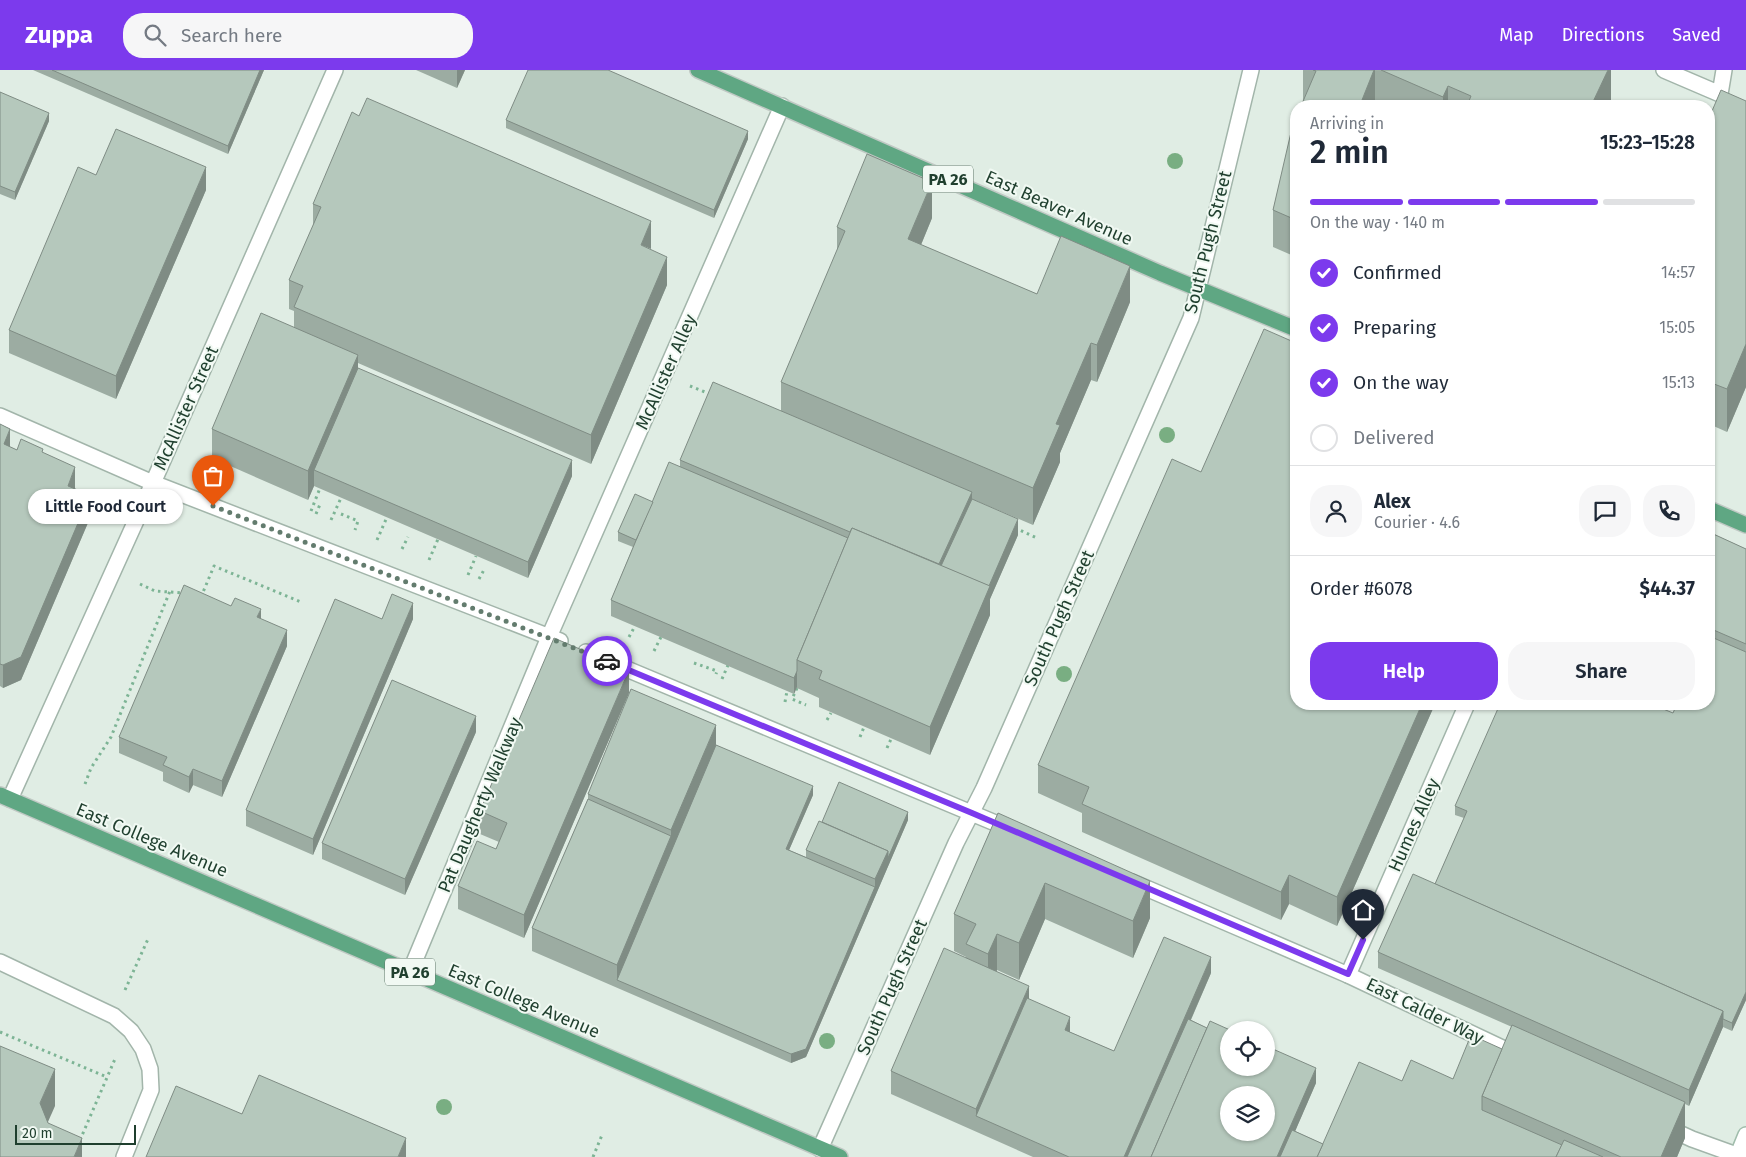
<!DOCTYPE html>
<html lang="en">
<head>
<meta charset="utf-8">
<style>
  body { margin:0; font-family:"Fira Sans",sans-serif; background:#f6f6f7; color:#1f2937; height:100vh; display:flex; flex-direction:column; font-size:19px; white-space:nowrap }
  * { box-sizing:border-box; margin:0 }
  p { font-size:16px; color:#747a83 }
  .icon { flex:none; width:28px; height:28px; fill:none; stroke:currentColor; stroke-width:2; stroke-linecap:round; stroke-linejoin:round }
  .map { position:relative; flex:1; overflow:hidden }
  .drawer { position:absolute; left:1290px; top:30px; width:425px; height:610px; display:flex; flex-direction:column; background:#fff; border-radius:20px; box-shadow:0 1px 4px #0004 }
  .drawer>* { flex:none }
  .tools { position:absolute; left:1220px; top:951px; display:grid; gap:10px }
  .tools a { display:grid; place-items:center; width:55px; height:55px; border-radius:50%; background:#fff; box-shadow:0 1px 4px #0004; font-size:25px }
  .scale { position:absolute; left:15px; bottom:12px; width:121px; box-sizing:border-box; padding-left:5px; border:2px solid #1f3f2e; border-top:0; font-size:14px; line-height:18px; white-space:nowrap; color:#1f3f2e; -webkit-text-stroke:4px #f1f9f3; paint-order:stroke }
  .pin { position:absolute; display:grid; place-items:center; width:42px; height:42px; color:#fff; margin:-51px -21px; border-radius:50% 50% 50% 0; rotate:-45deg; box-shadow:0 0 5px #0007 }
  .pin .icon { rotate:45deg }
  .courier { position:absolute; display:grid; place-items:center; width:50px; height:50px; margin:-25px; border:4px solid #7c3aed; border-radius:50%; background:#fff; color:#222; box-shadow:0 1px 6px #0007 }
  .bubble { position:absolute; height:35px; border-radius:18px; background:#fff; box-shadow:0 1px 4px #0004; font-size:16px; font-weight:600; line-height:35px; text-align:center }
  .head em { font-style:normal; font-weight:600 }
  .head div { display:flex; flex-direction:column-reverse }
  .head { display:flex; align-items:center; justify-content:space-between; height:85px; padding:0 20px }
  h1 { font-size:32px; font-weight:600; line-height:38px }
  .bar { display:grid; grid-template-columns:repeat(4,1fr); gap:8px 5px; align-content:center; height:60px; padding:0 20px }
  .bar i { height:6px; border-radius:4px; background:#e0e1e3 }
  .bar .current { background:#7c3aed }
  .bar p { grid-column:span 4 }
  .line { display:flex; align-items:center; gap:12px; padding:0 20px; border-top:1px solid #e0e1e3 }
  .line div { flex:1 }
  .round { display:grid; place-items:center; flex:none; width:52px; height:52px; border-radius:20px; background:#f6f6f7 }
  ol { padding:0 20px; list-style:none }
  li { display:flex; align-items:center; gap:15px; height:55px }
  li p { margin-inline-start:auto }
  li .icon { padding:5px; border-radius:50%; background:#7c3aed; color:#fff; stroke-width:4 }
  li:last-child { color:#747a83 }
  li i { width:28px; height:28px; border:2px solid #e0e1e3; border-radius:50% }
  .cta { display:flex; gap:10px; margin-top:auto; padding:10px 20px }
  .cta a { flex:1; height:58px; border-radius:20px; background:#7c3aed; color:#fff; font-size:20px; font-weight:600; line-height:58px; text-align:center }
  .cta a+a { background:#f6f6f7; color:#1f2937 }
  header { display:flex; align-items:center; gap:30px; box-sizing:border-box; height:70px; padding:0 25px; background:#7c3aed; color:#fff }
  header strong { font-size:24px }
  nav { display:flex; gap:28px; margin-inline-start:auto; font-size:18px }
  .search { width:350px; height:45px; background:#f6f6f7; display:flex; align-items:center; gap:12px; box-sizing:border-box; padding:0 18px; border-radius:20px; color:#747a83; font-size:19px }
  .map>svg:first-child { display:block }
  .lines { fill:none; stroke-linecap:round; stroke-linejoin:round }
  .lane-casing { stroke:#a2b5aa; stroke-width:18 }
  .street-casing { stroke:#a2b5aa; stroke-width:18 }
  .secondary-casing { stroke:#a0bdac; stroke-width:18 }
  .primary-casing { stroke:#c0c9c4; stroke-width:18 }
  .path { stroke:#7db495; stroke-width:3; stroke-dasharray:2.5 4; stroke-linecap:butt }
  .lane { stroke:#fff; stroke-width:15 }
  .street { stroke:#fff; stroke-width:15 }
  .secondary { stroke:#fff; stroke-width:15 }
  .primary { stroke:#5fa783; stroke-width:15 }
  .tree { fill:#79ae82 }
  .wall { fill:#9caca2 }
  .shaded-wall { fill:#7f8c84 }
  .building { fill:#b5c8bc; stroke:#7f8c84; fill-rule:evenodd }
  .done { stroke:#637c6e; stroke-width:5; stroke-dasharray:0 9 }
  .route { stroke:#7c3aed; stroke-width:6 }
  .labels { text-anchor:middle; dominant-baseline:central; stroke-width:4; stroke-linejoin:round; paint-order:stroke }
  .shield { fill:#f1f9f3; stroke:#5e7769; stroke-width:1 }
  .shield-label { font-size:16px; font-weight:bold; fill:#1f3f2e }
  .street-label { font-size:18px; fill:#1f3f2e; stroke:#f1f9f3 }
</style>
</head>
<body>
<header>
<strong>Zuppa</strong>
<div class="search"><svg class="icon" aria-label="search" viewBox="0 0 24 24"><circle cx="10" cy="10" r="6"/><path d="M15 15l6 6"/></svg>Search here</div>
<nav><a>Map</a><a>Directions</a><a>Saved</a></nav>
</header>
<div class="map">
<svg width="1746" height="1087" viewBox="0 0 1746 1087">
  <rect width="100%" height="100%" fill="#e0ede4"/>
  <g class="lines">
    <!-- lane casing -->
    <g class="lane-casing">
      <g id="lane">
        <polyline points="1664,0 1720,24 1724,0"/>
        <polyline points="0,346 153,413 560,571"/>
        <polyline points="549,567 782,36"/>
        <polyline points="586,582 1012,760"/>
        <polyline points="1132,812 1348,905 1519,986"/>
        <polyline points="0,892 114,946 131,961 143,979 150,999 151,1020 124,1087"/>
        <polyline points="1348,905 1467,634"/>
        <polyline points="1668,1058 1692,1069 1742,1087"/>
      </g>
    </g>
    <!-- street casing -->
    <g class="street-casing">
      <g id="street">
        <polyline points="10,729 153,413 335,0"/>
        <polyline points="410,902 549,567"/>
        <polyline points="820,1079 956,773 984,718 1191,248 1251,0"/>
      </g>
    </g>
    <!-- secondary casing -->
    <g class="secondary-casing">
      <polyline id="secondary" points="1737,1087 1746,1065"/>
    </g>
    <!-- primary casing -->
    <g class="primary-casing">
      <g id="primary">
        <polyline points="698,0 1160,203 1296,259"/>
        <polyline points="1709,439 1746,455"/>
        <polyline points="0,725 840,1087"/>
      </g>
    </g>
    <!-- path -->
    <g class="path">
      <polyline points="690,316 710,324"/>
      <polyline points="311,441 320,418"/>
      <polyline points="316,444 321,432"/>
      <polyline points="341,444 358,451 355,460"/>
      <polyline points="331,450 341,428"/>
      <polyline points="1015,458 1037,468"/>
      <polyline points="377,470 387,447"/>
      <polyline points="402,479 408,467"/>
      <polyline points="429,490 438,469"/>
      <polyline points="468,505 476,486"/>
      <polyline points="479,509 485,498"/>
      <polyline points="140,514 155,521 184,523"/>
      <polyline points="201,527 214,496 301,532"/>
      <polyline points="629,567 635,556"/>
      <polyline points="654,581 661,567"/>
      <polyline points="694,593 717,601 716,604"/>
      <polyline points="722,609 728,595"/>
      <polyline points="797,618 792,629 806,635"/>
      <polyline points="785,632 787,621"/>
      <polyline points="827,650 831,643"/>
      <polyline points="860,667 864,657"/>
      <polyline points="887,678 891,669"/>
      <polyline points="85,714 91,698 111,667 170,521"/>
      <polyline points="125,920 148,869"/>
      <polyline points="0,962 107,1007"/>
      <polyline points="80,1070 115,989"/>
      <polyline points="593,1087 602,1065"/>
    </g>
    <!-- lane -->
    <use href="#lane" class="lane"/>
    <!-- street -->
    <use href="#street" class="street"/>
    <!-- secondary -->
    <use href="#secondary" class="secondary"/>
    <!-- primary -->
    <use href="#primary" class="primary"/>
  </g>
  <!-- trees -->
  <g class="tree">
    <circle cx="1175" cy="91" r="8"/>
    <circle cx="1167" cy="365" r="8"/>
    <circle cx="1064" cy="604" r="8"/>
    <circle cx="827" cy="971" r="8"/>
    <circle cx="444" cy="1037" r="8"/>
  </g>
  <!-- wall -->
  <g class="wall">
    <polygon points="33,0 264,0 228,84"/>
    <polygon points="416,0 465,0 457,18"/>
    <polygon points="1303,0 1611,0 1611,30 1608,36 1380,36 1375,34 1303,31"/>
    <polygon points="0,22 49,51 15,130 0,124"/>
    <polygon points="1746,31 1746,317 1727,362 1709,354 1709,48"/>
    <polygon points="1296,48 1296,187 1273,177 1273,140"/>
    <polygon points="506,50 748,69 714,148 506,58"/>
    <polygon points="96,105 206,120 116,329 9,283 9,260"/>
    <polygon points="313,134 651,180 667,215 591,394 358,293 358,298 572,406 528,508 314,416 308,430 212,388 212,359 294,257 294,241 289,239 289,210 313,156"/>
    <polygon points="932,148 921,175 1037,224 1130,232 1097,312 1091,310 1060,383 1060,392 1033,455 972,429 1018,465 990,529 990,545 930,685 819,637 819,628 797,618 797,617 794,624 611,546 611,530 633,477 618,471 618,462 653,431 680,397 680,390 781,341 781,312 837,181 837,157"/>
    <polygon points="0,354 10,377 17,380 43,383 75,419 90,448 21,610 3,618 0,616"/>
    <polygon points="1709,462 1746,479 1746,930 1732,961 1723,957 1689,1036 1685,1034 1685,1068 1677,1087 1033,1087 891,1024 891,1001 966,888 966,887 954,881 954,844 998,743 1150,848 1133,888 1045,849 1019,910 997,900 996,902 1070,962 1114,981 1211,903 1191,950 1316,1013 1295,1061 1323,1074 1402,1011 1453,1009 1502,979 1512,957 1378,898 1378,882 1435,814 1464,748 1455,745 1455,736 1673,643 1709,634"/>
    <polygon points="231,536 261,549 287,576 222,727 193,715 189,723 163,711 163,702 119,683 119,667"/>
    <polygon points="382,549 413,549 313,785 246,756 246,740"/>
    <polygon points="629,623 524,868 458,839 458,816 496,779 499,772 480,764 480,741"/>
    <polygon points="1296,634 1435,634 1337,856 1289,834 1281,850 1082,762 1082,743 1038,723 1038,695"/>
    <polygon points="476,662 405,825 322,789 322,773"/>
    <polygon points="716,675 813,725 789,780 806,787 806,780 822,752 908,750 806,987 791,993 532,881 532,858 588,729 588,724"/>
  </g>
  <!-- shaded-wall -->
  <g class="shaded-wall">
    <polygon points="260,0 264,0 228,84 228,76"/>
    <polygon points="457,0 465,0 457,18"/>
    <polygon points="1374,0 1375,0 1375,36 1362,36 1362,30"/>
    <polygon points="1608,0 1611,0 1611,30 1608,36 1591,36"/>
    <polygon points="1448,16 1448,36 1443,36 1443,27"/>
    <polygon points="49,43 49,51 15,130 15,122"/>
    <polygon points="748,61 748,69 714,148 714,140"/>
    <polygon points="206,97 206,120 116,329 116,306"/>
    <polygon points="932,112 932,148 908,206 908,169"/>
    <polygon points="651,151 651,179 641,175"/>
    <polygon points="667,187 667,215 591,394 591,365"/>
    <polygon points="1130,196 1130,232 1097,312 1097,275"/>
    <polygon points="1091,273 1091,310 1060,383 1060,392 1033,455 1033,418 1056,354"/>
    <polygon points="1746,274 1746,317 1727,362 1727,319"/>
    <polygon points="358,285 358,313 314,400 314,416 308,430 308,401"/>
    <polygon points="10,359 10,382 4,374"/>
    <polygon points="572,390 572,406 528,508 528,492"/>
    <polygon points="75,397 75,419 68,416"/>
    <polygon points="972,422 972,445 943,509 937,499"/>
    <polygon points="90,425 90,448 21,610 3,618 3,595"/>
    <polygon points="1018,449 1018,465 990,529 990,545 930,685 930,657 984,527"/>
    <polygon points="413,533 413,549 313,785 313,769"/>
    <polygon points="261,539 261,555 257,547"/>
    <polygon points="287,560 287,576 222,727 222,711"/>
    <polygon points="629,600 629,623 524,868 524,845"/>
    <polygon points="797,601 797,617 794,624 794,608"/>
    <polygon points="1422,634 1435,634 1337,856 1337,827"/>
    <polygon points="476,646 476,662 405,825 405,809"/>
    <polygon points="716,655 716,683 617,910 617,918 617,895 671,766 671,760"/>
    <polygon points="193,699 193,715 189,723 189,707"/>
    <polygon points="813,716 813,725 786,787 786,779"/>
    <polygon points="908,742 908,750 806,987 791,993 791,984 875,817 875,809 888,781"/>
    <polygon points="1289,805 1289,834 1281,850 1281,822"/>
    <polygon points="1150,811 1150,848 1133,888 1133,851"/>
    <polygon points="1045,813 1045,849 1019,910 1019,873"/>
    <polygon points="997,864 997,900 988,921 988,884"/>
    <polygon points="1211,887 1211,903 1131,1087 1124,1087"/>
    <polygon points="1029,916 1029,939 976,1046 976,1061 976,1039"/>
    <polygon points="1746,922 1746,930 1732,961 1732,953"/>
    <polygon points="1723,941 1723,957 1689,1036 1689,1020"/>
    <polygon points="1070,947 1070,963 1065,960"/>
    <polygon points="1316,998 1316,1013 1284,1087 1277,1087"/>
    <polygon points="55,999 55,1036 40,1070 40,1033"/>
    <polygon points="1685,1032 1685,1068 1677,1087 1661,1087"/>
    <polygon points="82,1068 82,1087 74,1087"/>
    <polygon points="406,1068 406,1087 398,1087"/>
  </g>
  <!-- building -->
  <g class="building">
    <polygon points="52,0 260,0 228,76"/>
    <polygon points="528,0 608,0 748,61 714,140 506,50"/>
    <polygon points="1313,0 1374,0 1362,30 1369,33 1367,36 1301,36 1316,1"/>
    <polygon points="1381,0 1608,0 1591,36 1569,36 1561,33 1559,36 1467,36 1471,26 1448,16 1443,27"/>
    <polygon points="1721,20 1746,31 1746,274 1727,319 1709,312 1709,48"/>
    <polygon points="0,22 49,43 15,122 0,116"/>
    <polygon points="367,28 651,151 641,175 667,187 591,365 294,237 303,216 289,210 321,137 313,134 352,42 359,46"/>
    <polygon points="1296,48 1296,150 1273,140 1292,58"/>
    <polygon points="116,59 206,97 116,306 9,260 78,97 96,105"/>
    <polygon points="867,84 932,112 908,169 1037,224 1061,166 1130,196 1097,275 1091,273 1056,354 1060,355 1033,418 781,312 845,161 837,157"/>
    <polygon points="261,243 358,285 308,401 212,359"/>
    <polygon points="1264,259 1296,273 1296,634 1422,634 1337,827 1289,805 1281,822 1082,734 1089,717 1038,695 1172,389 1201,402"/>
    <polygon points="358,298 572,390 528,492 314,400"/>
    <polygon points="713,312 972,422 939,494 852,458 850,462 680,390"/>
    <polygon points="0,354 10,359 4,374 17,380 21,369 43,379 42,382 75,397 68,416 90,425 21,587 3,595 0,594"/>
    <polygon points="669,392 848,468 797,590 797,601 794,608 611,530"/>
    <polygon points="635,424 653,432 636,470 618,462"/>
    <polygon points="972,429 1018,449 989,516 941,496"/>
    <polygon points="852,458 990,516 930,657 819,609 822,601 797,590"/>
    <polygon points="1709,462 1746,479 1746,574 1709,558"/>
    <polygon points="184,515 231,536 235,528 261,539 257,547 287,560 222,711 193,699 189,707 163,695 167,687 119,667"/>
    <polygon points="392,524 413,533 313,769 246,740 335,529 382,549"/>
    <polygon points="1709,566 1746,582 1746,922 1732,953 1723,949 1723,941 1435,814 1467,741 1455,736 1500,634 1651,634 1673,643 1677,634 1709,634"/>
    <polygon points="554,568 629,600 524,845 458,816 477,771 496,779 507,753 480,741"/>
    <polygon points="392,610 476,646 405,809 322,773"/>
    <polygon points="631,619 716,655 671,760 588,724"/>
    <polygon points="716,675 813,716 786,779 875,817 806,979 791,984 617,910"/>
    <polygon points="839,712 908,742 888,788 888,781 822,752"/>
    <polygon points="588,729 671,766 617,895 532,858"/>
    <polygon points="998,743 1150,811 1133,851 1045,813 1019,873 997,864 988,884 966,874 976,854 954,844"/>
    <polygon points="819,751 888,781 875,809 806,780"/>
    <polygon points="1413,804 1723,941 1689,1020 1378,882"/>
    <polygon points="1164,867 1211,887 1124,1087 1069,1087 976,1046 1027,928 1070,947 1065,960 1114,981"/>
    <polygon points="944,878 1029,916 976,1039 891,1001"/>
    <polygon points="1188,949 1207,958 1151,1087 1127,1087"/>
    <path d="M 1210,951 L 1230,960 L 1229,960 L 1229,998 L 1266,998 L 1266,976 L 1316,998 L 1277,1087 L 1151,1087 ZM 1229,1025 L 1266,1025 L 1266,1062 L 1229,1062 Z"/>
    <polygon points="1512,955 1685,1032 1661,1087 1621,1087 1482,1026"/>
    <polygon points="1471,965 1502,979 1482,1026 1482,1040 1562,1075 1556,1087 1317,1087 1359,992 1402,1011 1411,990 1453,1009"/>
    <polygon points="0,976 55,999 40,1033 48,1053 82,1068 74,1087 0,1087"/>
    <polygon points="259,1005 406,1068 398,1087 146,1087 176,1016 242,1044"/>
    <polygon points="1292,1060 1323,1074 1317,1087 1280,1087"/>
    <polygon points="1564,1070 1603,1087 1556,1087"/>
  </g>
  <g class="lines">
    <!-- done -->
    <polyline class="done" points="213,436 607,591"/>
    <!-- route -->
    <polyline class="route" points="607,591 972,743 1348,904 1363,870"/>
  </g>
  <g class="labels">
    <!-- shield labels -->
    <g class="shield">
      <rect x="923" y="95.5" width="50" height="27" rx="4"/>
      <rect x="385" y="888.5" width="50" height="27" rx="4"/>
    </g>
    <g class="shield-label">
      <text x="948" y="109">PA 26</text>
      <text x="410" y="902">PA 26</text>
    </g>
    <!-- street labels -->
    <g class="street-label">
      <text transform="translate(1059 138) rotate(24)">East Beaver Avenue</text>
      <text transform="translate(1208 172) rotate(-76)">South Pugh Street</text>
      <text transform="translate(666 302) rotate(-66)">McAllister Alley</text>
      <text transform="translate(186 338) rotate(-66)">McAllister Street</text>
      <text transform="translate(1059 548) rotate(-66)">South Pugh Street</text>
      <text transform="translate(480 735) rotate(-67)">Pat Daugherty Walkway</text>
      <text transform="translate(1414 755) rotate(-66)">Humes Alley</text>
      <text transform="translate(152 770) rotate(23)">East College Avenue</text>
      <text transform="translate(892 917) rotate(-66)">South Pugh Street</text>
      <text transform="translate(524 931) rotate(23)">East College Avenue</text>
      <text transform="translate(1425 941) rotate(26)">East Calder Way</text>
    </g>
  </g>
</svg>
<div class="tools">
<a><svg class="icon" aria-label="locate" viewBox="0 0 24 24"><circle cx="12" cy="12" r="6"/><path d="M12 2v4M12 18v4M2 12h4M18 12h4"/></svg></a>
<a><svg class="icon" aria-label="layers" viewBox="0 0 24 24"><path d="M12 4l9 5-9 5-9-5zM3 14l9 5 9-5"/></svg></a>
</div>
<div class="scale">20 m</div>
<div class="pin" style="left:213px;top:436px;background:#ea580c"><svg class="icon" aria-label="bag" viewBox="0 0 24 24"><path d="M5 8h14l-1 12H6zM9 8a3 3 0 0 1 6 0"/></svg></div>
<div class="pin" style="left:1363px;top:870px;background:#1f2937"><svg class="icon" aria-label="home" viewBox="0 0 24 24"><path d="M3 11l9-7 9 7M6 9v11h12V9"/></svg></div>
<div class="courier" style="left:607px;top:591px"><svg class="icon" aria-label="car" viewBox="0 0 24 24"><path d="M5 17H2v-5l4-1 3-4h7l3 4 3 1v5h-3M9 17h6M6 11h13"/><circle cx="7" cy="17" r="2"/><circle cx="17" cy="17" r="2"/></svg></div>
<div class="bubble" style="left:28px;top:419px;width:155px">Little Food Court</div>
<section class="drawer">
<div class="head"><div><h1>2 min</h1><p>Arriving in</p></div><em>15:23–15:28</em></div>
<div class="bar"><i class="current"></i><i class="current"></i><i class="current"></i><i></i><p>On the way · 140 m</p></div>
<ol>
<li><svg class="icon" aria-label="check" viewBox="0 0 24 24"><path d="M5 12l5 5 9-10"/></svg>Confirmed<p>14:57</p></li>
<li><svg class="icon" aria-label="check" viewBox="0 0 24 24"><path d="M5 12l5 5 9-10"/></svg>Preparing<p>15:05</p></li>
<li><svg class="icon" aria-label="check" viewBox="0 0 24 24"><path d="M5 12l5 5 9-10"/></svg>On the way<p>15:13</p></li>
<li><i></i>Delivered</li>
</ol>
<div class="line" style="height:90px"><a class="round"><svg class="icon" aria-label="person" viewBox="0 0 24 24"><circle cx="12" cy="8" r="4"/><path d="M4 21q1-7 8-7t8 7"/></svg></a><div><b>Alex</b><p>Courier · 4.6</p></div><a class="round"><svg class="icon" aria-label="chat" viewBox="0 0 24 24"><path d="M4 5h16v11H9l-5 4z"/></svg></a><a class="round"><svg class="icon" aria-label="phone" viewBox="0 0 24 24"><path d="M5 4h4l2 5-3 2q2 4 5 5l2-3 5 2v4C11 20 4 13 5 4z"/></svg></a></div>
<div class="line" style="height:65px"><div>Order #6078</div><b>$44.37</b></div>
<div class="cta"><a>Help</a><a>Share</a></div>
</section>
</div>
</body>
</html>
